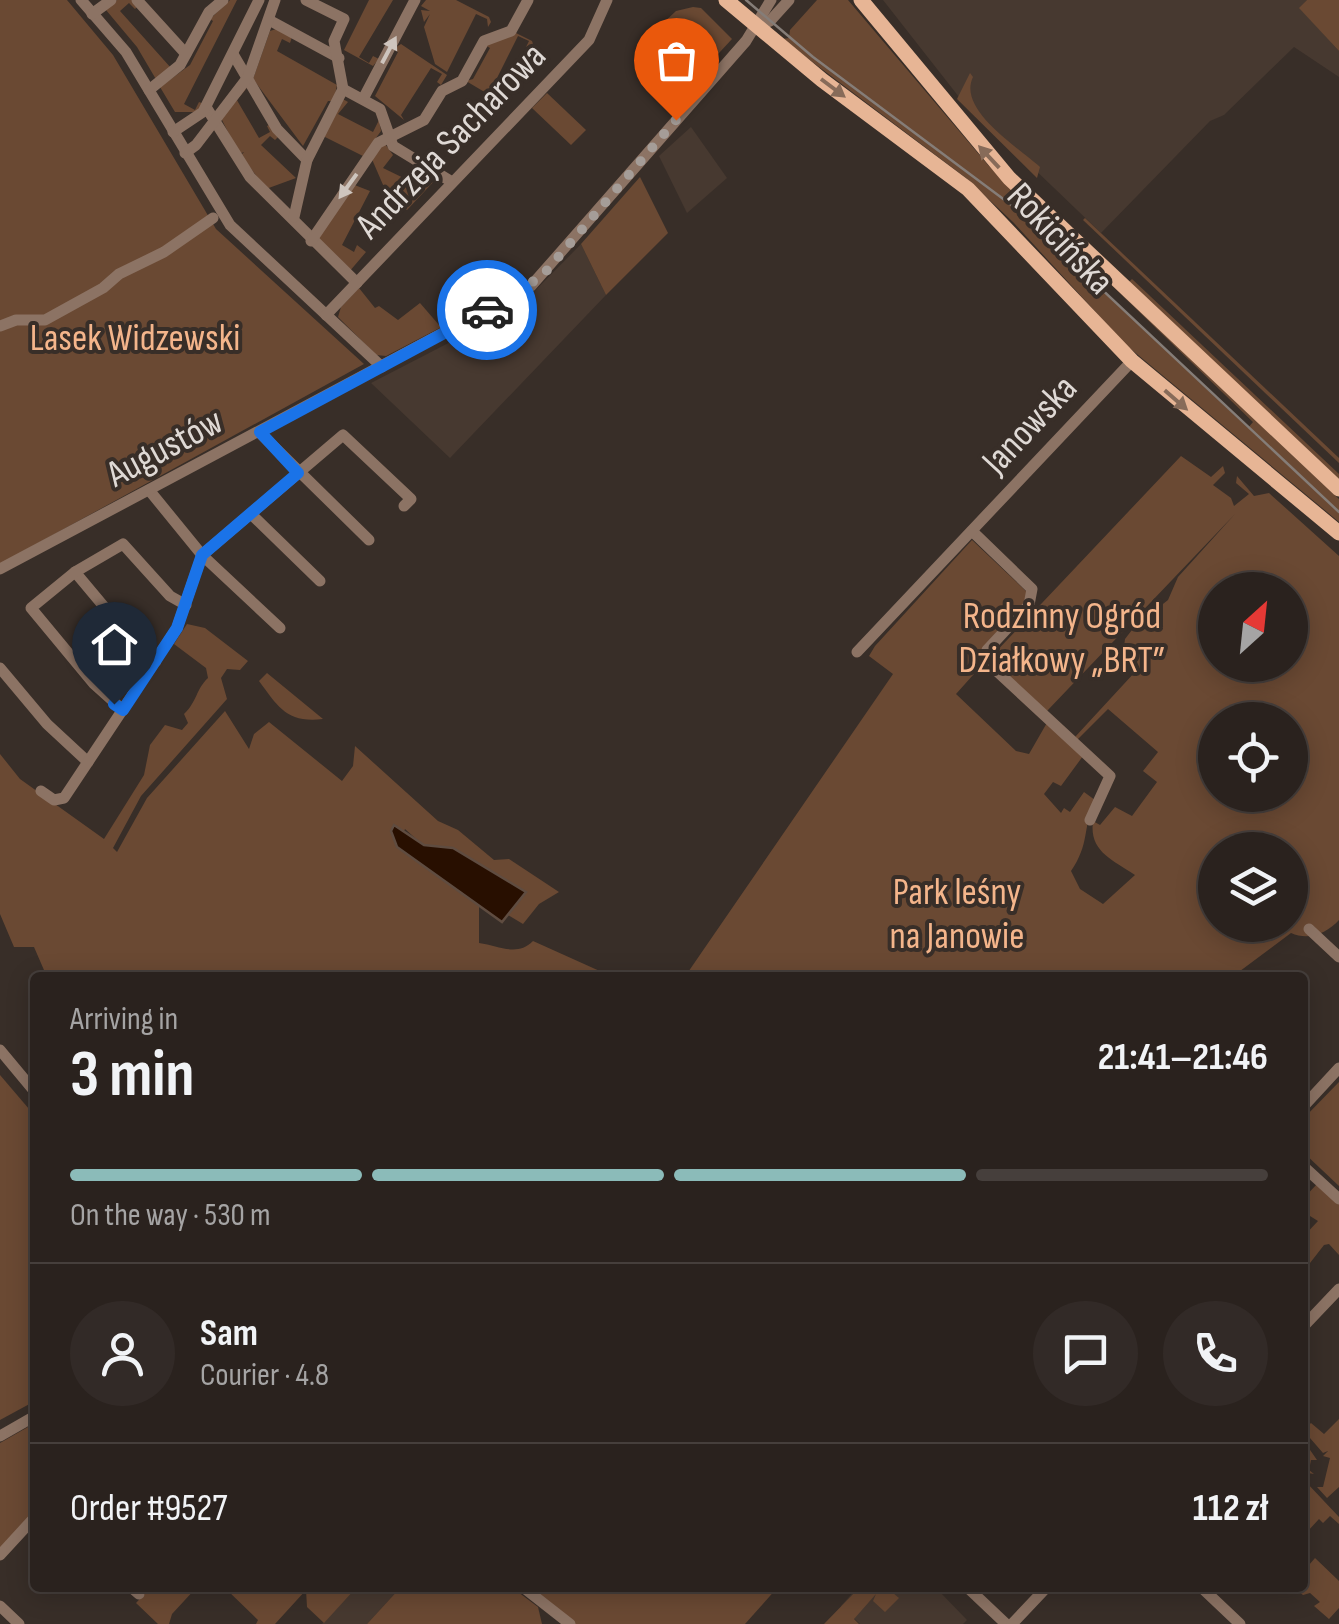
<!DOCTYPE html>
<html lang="en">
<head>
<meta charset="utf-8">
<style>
  body { margin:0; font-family:"Sofia Sans Condensed",sans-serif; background:#322a27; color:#f1f3f6; height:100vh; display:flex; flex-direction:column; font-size:38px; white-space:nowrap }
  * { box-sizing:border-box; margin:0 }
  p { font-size:32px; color:#a5a4a4 }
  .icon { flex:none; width:55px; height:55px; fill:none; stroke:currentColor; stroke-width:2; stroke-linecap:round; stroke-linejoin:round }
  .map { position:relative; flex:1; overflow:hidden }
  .drawer { position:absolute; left:30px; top:972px; width:1278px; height:620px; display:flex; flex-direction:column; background:#2a221e; border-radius:10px; box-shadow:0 5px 25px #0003,0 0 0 2px #463f3c }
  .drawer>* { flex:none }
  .needle { width:65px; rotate:27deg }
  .fabs { position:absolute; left:1198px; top:572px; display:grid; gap:20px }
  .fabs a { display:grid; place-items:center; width:110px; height:110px; border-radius:50%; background:#2a221e; box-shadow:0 5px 25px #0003,0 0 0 2px #463f3c; font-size:50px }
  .pin { position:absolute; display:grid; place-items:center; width:85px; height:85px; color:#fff; margin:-102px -42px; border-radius:50% 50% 50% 0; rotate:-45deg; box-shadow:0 0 10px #0007 }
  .pin .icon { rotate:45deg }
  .courier { position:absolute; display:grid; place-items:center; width:100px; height:100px; margin:-50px; border:8px solid #1a73e8; border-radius:50%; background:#fff; color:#222; box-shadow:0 2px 12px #0007 }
  .summary em { font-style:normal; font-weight:700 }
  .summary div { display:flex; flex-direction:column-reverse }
  .summary { display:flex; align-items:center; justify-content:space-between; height:170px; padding:0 40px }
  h1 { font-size:65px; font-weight:700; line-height:75px }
  .bar { display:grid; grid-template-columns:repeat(4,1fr); gap:15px 10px; align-content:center; height:120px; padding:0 40px }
  .bar i { height:12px; border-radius:8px; background:#463f3c }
  .bar .current { background:#8bbbb9 }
  .bar p { grid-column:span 4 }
  .line { display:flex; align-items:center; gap:25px; padding:0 40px; border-top:2px solid #463f3c }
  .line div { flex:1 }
  .round { display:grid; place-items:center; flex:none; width:105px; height:105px; border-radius:52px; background:#322a27 }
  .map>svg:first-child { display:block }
  .built { fill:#473930 }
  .green { fill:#6a4933; fill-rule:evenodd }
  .water { fill:#280f00; stroke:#5f4c40; stroke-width:2.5 }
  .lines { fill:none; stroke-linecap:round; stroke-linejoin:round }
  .minor { stroke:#8c7364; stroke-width:11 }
  .major { stroke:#e7b595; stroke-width:15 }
  .tram { stroke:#857d78; stroke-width:2.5 }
  .oneway { fill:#cec5be }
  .oneway2 { fill:#876b59 }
  .done { stroke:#a59d98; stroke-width:10; stroke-dasharray:0 18 }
  .route { stroke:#1a73e8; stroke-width:12 }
  .labels { text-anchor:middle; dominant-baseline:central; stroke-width:8; stroke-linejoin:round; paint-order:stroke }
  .street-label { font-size:38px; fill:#dfd9d5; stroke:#382e28 }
  .park-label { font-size:38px; fill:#f4b58b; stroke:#382e28 }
</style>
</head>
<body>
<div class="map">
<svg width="1339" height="1624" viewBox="0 0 1339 1624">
  <rect width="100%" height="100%" fill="#382e28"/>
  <!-- built -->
  <g class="built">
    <polygon points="883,0 1307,0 1300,8 1339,51 1339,77 1294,47 1224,115 1210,121 1101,233 959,97"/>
    <polygon points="691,127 727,178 687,213 659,156"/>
    <polygon points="581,244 606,295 450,458 371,383 520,306"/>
    <polygon points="356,1588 400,1588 367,1624 322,1624"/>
    <polygon points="857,1588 936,1588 967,1620 963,1624 860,1624 841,1606"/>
  </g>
  <!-- green -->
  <g class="green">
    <polygon points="0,0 67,0 113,55 216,229 364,364 0,564"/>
    <polygon points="117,0 135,0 139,5 135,9 129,3 120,11 171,68 157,81 137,47 106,10"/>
    <polygon points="230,0 237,0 184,104 195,110 199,102 204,104 197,112 175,112 160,87 190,65 213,21 210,19"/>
    <polygon points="369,0 393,0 359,57 369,63 373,56 379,59 373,66 344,50"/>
    <polygon points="426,0 456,0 489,17 491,22 488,27 487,19 476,14 447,72 435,64 424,27 430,14 424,22 421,10 430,11 421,6"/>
    <polygon points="817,0 848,0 988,165 1086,260 1078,267 1248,428 1253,422 1095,269 1339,499 1339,522 1126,345 1013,222 966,178 782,39 789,38 790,30"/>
    <polygon points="1307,0 1339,0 1339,51 1299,8"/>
    <polygon points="693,7 701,8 732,39 706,67 660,26 676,11"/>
    <polygon points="276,29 292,37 290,43 282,39 277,51 337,85 334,101 328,101 303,146 253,79 270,31"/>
    <polygon points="514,32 532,41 533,44 526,47 529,41 518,36 489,94 499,100 503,92 507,95 503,103 466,81 473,79 490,48 485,45"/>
    <polygon points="401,44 447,75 441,85 437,82 442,74 431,68 401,115 404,120 375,96 398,52 393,49"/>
    <path d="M 970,73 L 973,77 C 957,110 1018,147 1040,167 L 1037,178 L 957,99 Z"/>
    <polygon points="248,87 236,98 238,102 259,138 270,132 267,126 271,124 278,137 275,140 270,136 261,145 296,178 266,189 241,155 244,152 239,154 222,120 222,117"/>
    <polygon points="547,93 586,130 571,145 532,108"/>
    <polygon points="341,98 348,102 338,114 373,132 379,120 381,131 363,156 321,135"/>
    <polygon points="383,141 393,155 383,168 418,185 423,175 419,168 438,177 407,210 390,201 371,157"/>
    <polygon points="640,177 668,233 606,295 581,244"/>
    <polygon points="352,184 370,191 342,245 354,252 357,245 366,252 349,272 318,244 317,234"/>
    <polygon points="1085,218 1339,458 1339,463 1083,220"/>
    <polygon points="1132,279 1339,474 1339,479 1129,282"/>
    <polygon points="520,281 522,285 386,356 376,355 338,317 341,307 359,288 375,308 379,306 398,320 420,303 439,325"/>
    <path d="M 1181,456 L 1211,477 L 1223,466 L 1225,473 L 1213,485 L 1231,498 L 1234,506 L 1249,494 L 1236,483 L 1237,476 L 1254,496 L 1269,493 L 1339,556 L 1339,920 C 1327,933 1309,941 1291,933 L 1232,977 L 684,978 L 893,674 L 869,656 L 875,646 L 972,540 L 1028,593 L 1023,605 L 983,647 L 982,665 L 956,694 L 1016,751 L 1029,754 L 1048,721 L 1083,756 L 1061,786 L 1053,782 L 1044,794 L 1061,813 L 1064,808 L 1070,812 L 1084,792 L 1095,800 C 1082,830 1090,843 1071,871 L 1080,889 L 1103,904 L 1135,875 C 1111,859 1089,851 1093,821 L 1100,825 L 1115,807 L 1132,816 L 1157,782 L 1143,771 L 1158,752 L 1108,709 L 1077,740 L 1075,737 L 1135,672 L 1122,662 L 1125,639 L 1135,626 L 1168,600 L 1178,577 L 1235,514 L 1047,711 L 990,658 ZM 1215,590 L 1290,590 L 1290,665 L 1215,665 ZM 1215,720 L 1290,720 L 1290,795 L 1215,795 ZM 1215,850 L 1290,850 L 1290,925 L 1215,925 Z"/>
    <path d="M 187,624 L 205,628 L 248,661 L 240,670 L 227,669 L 221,678 L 227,699 L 141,796 L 113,848 L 117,852 L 147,798 L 225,711 L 249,749 L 254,734 L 269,722 L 342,781 L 353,766 L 355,746 L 438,821 L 458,830 L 494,860 L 509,859 L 559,892 L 539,904 L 523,924 L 508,915 L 526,893 L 453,848 L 424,846 L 405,829 L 397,847 L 479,906 L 479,943 C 500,946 517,957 533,941 L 613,977 L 47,977 L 34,947 L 14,947 L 0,914 L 0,754 L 20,779 L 104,839 L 144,775 L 150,745 L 165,725 L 182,730 L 188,723 L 184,714 C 197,702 196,689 208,678 L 206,668 L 174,644 Z"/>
    <path d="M 267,673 L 323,719 C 287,723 279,708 259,681 Z"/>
    <polygon points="0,1075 35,1116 35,1401 0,1420"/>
    <polygon points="1339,1082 1339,1186 1303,1152 1302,1120"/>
    <polygon points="1317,1184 1339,1204 1339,1255 1329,1244 1324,1245 1303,1272 1303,1237 1318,1221 1302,1211 1307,1203 1303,1199"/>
    <polygon points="1339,1419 1339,1487 1327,1498 1317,1487 1323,1487 1330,1458 1323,1456 1328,1451 1323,1453 1303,1430 1311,1423 1324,1434"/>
    <polygon points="35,1423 35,1511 0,1548 0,1443"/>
    <polygon points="1308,1447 1317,1460 1311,1460 1309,1470 1314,1474 1308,1473 1306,1482 1339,1517 1339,1524 1330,1516 1323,1523 1319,1519 1307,1532 1310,1537 1302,1531 1303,1456"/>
    <polygon points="1315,1558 1339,1581 1339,1608 1329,1619 1314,1606 1320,1602 1310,1593 1303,1595 1295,1588 1302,1588 1303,1572"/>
    <polygon points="150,1588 196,1588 172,1614 169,1624 158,1624 136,1603"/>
    <polygon points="356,1588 324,1623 307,1607 306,1590 275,1624 256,1624 258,1620 226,1589"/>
    <polygon points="400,1588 514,1589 538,1607 542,1624 367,1624"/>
    <polygon points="527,1588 777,1588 745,1624 571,1624"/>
    <polygon points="859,1588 887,1588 899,1598 885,1612 873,1601 876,1594 854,1619 859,1624 824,1624"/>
  </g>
  <!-- water -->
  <polygon class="water" points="394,825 424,845 453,848 526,892 502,922 397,847 391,831"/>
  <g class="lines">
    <!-- minor -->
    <g class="minor">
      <polyline points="81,0 126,52 230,225 382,367"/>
      <polyline points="137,0 186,54"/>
      <polyline points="92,14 111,0"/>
      <polyline points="269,20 339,58"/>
      <polyline points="757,27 770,21 789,0"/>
      <polyline points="233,54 277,129 307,160"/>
      <polyline points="343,89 380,109 393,146 452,182"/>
      <polyline points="149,90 180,65 209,12 223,0"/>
      <polyline points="363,99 415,0"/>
      <polyline points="206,107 250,177 357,283"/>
      <polyline points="173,132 203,112 259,0"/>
      <polyline points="185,153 196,145 248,77 275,0"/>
      <polyline points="294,217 307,160 343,89 334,41 344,19 306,0"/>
      <polyline points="311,241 378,143 424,120 442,91 462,81 484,41 511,31 528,0"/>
      <polyline points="326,315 589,40 607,0"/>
      <polyline points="0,326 16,320 45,320 103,288 119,274 164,252 213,218"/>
      <polyline points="259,432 369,540"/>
      <polyline points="149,490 202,555 280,628"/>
      <polyline points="251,514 320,581"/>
      <polyline points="972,531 1032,589 1029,605 987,650 988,663 1110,776 1090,820"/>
      <polyline points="0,569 531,286 746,41 771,0"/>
      <polyline points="75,572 137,646 156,661"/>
      <polyline points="857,652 1132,361"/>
      <polyline points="0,668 47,724 88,762"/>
      <polyline points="123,710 94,684 31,608 75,572 123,544 170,596 186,605"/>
      <polyline points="41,791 54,800 64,798 177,628 202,555 343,435 411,499 404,506"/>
      <polyline points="1309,929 1339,957"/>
      <polyline points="0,1050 35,1092"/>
      <polyline points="1302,1108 1339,1068"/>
      <polyline points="1302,1165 1339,1199"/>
      <polyline points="1302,1328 1339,1289"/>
      <polyline points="0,1436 35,1416"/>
      <polyline points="0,1555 35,1517"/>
      <polyline points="132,1588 139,1594"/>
      <polyline points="524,1588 570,1624"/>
      <polyline points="968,1588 1006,1624"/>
      <polyline points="1202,1588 1240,1624"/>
      <polyline points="0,1606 19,1624"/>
      <polyline points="1012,1624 1046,1588"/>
    </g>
    <!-- major -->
    <g class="major">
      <polyline points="726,0 822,80 968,189 1132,361 1339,533"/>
      <polyline points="861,0 1009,178 1339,489"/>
    </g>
    <!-- tram -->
    <polyline class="tram" points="746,0 813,57 1014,207 1339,512"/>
  </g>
  <!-- one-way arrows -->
  <defs><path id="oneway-solid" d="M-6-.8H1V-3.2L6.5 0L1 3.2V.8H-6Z" transform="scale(2.5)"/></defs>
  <g class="oneway">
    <use href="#oneway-solid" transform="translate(389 50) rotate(-62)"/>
    <use href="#oneway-solid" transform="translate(348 186) rotate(126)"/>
  </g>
  <g class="oneway2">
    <use href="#oneway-solid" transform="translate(833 88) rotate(37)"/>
    <use href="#oneway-solid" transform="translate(989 157) rotate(-133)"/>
    <use href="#oneway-solid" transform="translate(1176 400) rotate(41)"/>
  </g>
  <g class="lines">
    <!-- done -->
    <polyline class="done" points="487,310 542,276 676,120"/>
    <!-- route -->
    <polyline class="route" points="114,704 123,710 177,628 202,555 298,473 260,432 487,310"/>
  </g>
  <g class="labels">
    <!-- street labels -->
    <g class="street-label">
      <text transform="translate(451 141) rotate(-46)">Andrzeja Sacharowa</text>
      <text transform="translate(1060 239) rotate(47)">Rokicińska</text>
      <text transform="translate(1030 425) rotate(-47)">Janowska</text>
      <text transform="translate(165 448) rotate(-28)">Augustów</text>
    </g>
    <!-- park labels -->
    <g class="park-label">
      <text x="135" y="338">Lasek Widzewski</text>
      <text x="1062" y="616">Rodzinny Ogród<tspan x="1062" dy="44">Działkowy „BRT”</tspan></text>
      <text x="957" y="892">Park leśny<tspan x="957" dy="44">na Janowie</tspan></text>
    </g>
  </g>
</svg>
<div class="fabs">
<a><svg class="needle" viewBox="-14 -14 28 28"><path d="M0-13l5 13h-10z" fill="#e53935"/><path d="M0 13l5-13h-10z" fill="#a5a4a4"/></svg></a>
<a><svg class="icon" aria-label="locate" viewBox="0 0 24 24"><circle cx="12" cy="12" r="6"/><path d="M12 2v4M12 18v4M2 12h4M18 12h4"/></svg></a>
<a><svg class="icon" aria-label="layers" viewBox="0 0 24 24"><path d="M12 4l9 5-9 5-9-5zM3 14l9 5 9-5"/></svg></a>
</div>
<div class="pin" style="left:676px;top:120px;background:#ea580c"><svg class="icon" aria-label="bag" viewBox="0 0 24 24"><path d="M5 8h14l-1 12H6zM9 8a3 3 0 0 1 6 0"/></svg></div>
<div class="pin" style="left:114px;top:704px;background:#1f2937"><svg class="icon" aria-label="home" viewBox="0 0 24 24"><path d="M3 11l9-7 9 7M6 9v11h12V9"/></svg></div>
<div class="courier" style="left:487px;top:310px"><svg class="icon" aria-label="car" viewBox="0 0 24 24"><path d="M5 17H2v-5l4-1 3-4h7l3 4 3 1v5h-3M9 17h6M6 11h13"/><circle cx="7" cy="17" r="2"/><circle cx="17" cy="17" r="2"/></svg></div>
<section class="drawer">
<div class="summary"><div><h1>3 min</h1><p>Arriving in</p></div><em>21:41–21:46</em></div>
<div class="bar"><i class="current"></i><i class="current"></i><i class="current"></i><i></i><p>On the way · 530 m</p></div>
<div class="line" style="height:180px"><a class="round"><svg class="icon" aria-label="person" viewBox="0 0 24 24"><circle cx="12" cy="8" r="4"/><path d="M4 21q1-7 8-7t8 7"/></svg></a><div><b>Sam</b><p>Courier · 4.8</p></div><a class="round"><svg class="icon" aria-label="chat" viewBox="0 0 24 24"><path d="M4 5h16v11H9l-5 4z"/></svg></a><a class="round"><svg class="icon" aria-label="phone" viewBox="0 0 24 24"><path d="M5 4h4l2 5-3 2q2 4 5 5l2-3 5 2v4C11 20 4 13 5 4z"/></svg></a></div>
<div class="line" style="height:130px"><div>Order #9527</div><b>112 zł</b></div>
</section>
</div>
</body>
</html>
